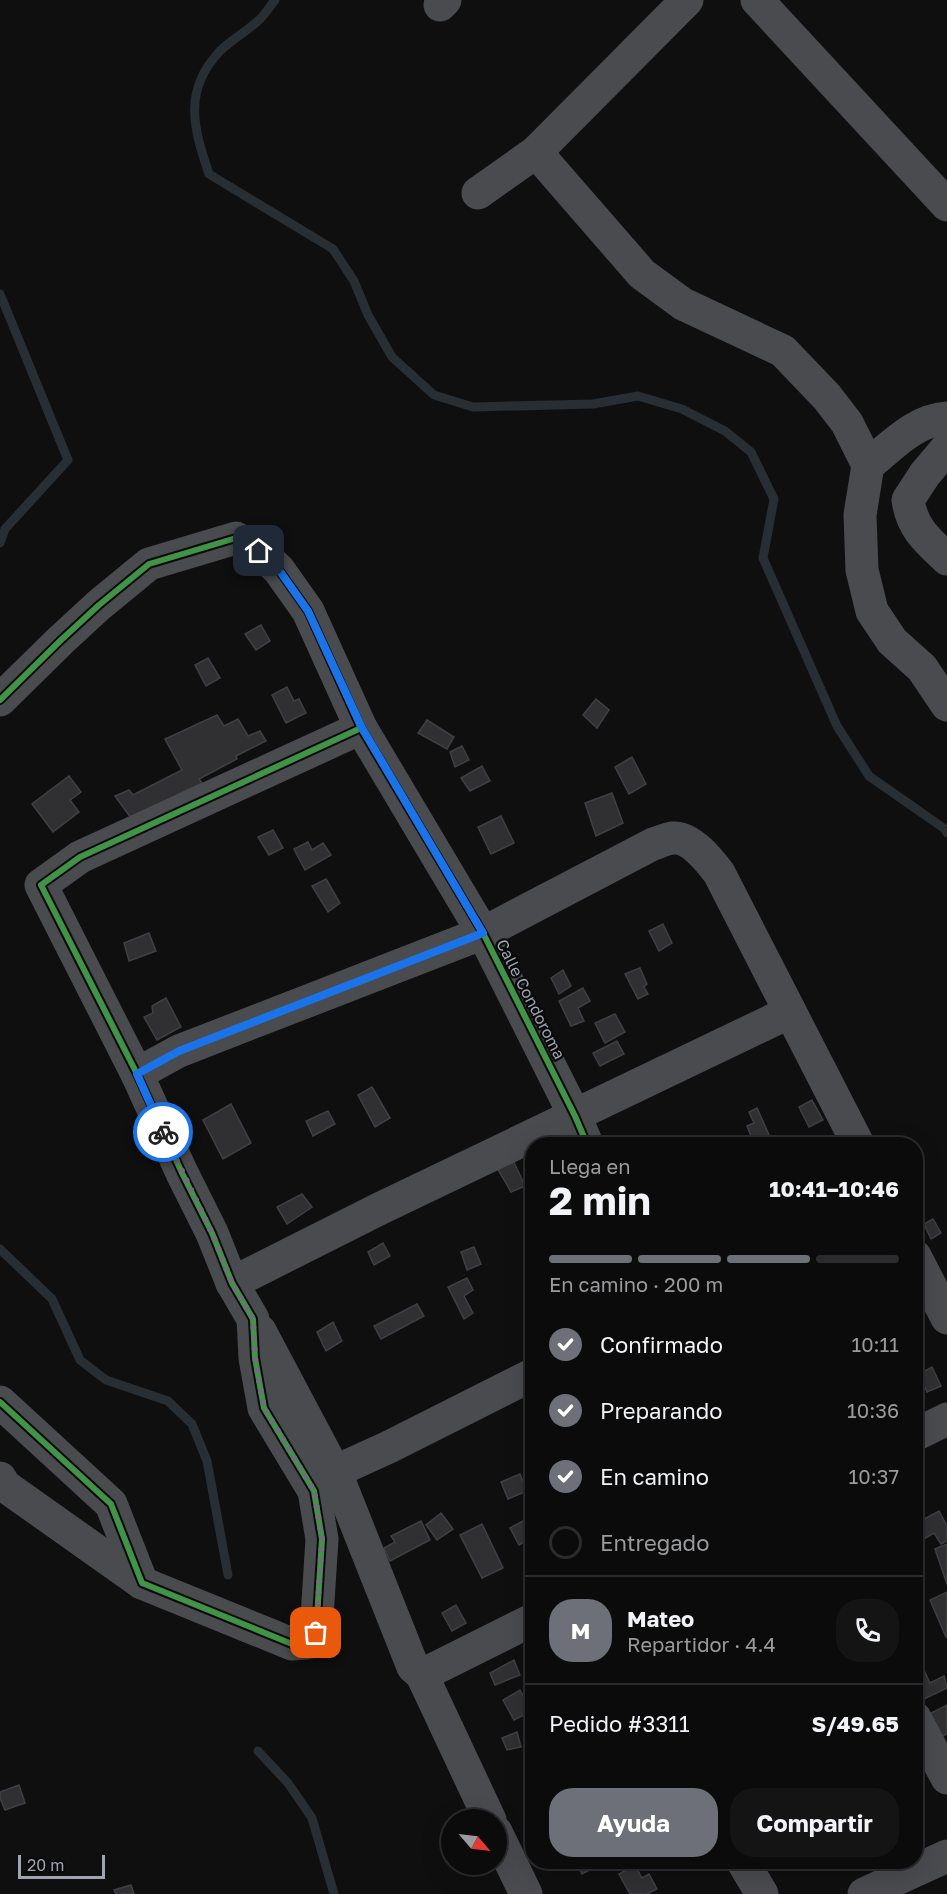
<!DOCTYPE html>
<html lang="es">
<head>
<meta charset="utf-8">
<style>
  body { margin:0; font-family:"Golos Text",sans-serif; background:#141415; color:#f1f3f6; height:100vh; display:flex; flex-direction:column; font-size:22px; white-space:nowrap }
  * { box-sizing:border-box; margin:0 }
  p { font-size:20px; color:#9a9b9d }
  .icon { flex:none; width:33px; height:33px; fill:none; stroke:currentColor; stroke-width:2; stroke-linecap:round; stroke-linejoin:round }
  .map { position:relative; flex:1; overflow:hidden }
  .panel { position:absolute; left:525px; top:1137px; width:398px; height:732px; display:flex; flex-direction:column; background:#0b0b0c; border-radius:24px; box-shadow:0 6px 24px #0002,0 0 0 2px #2b2b2d }
  .panel>* { flex:none }
  .needle { width:39px; rotate:118deg }
  .fabs { position:absolute; left:441px; top:1809px; display:grid; gap:12px }
  .fabs a { display:grid; place-items:center; width:66px; height:66px; border-radius:50%; background:#0b0b0c; box-shadow:0 6px 24px #0002,0 0 0 2px #2b2b2d; font-size:30px }
  .scale { position:absolute; left:18px; bottom:15px; width:87px; box-sizing:border-box; padding-left:6px; border:3px solid #a0a4b1; border-top:0; font-size:16px; line-height:21px; white-space:nowrap; color:#a0a4b1; -webkit-text-stroke:4px #0a0a0b; paint-order:stroke }
  .pin { position:absolute; display:grid; place-items:center; width:51px; height:51px; color:#fff; margin:-26px; border-radius:12px; box-shadow:0 3px 9px #0006 }
  .courier { position:absolute; display:grid; place-items:center; width:60px; height:60px; margin:-30px; border:4px solid #1a73e8; border-radius:50%; background:#fff; color:#222; box-shadow:0 2px 8px #0007 }
  .headline em { font-style:normal; font-weight:700 }
  .headline div { display:flex; flex-direction:column-reverse }
  .headline { display:flex; align-items:center; justify-content:space-between; height:102px; padding:0 24px }
  h1 { font-size:39px; font-weight:700; line-height:45px }
  .bar { display:grid; grid-template-columns:repeat(4,1fr); gap:9px 6px; align-content:center; height:72px; padding:0 24px }
  .bar i { height:8px; border-radius:4px; background:#2b2b2d }
  .bar .selected { background:#6d7079 }
  .bar p { grid-column:span 4 }
  .line { display:flex; align-items:center; gap:15px; padding:0 24px; border-top:2px solid #2b2b2d }
  .line div { flex:1 }
  .round { display:grid; place-items:center; flex:none; width:63px; height:63px; border-radius:24px; background:#141415 }
  ol { padding:0 24px; list-style:none }
  li { display:flex; align-items:center; gap:18px; height:66px }
  li p { margin-inline-start:auto }
  li .icon { padding:6px; border-radius:50%; background:#6d7079; color:#fff; stroke-width:4 }
  li:last-child { color:#9a9b9d }
  li i { width:33px; height:33px; border:3px solid #2b2b2d; border-radius:50% }
  .cta { display:flex; gap:12px; margin-top:auto; padding:12px 24px }
  .cta a { flex:1; height:69px; border-radius:24px; background:#6d7079; color:#fff; font-size:24px; font-weight:700; line-height:69px; text-align:center }
  .cta a+a { background:#141415; color:#f1f3f6 }
  .map>svg:first-child { display:block }
  .lines { fill:none; stroke-linecap:round; stroke-linejoin:round }
  .stream { stroke:#272e34; stroke-width:9 }
  .building { fill:#303032; stroke:#3e4044; stroke-width:1.5 }
  .minor { stroke:#4a4b4f; stroke-width:33 }
  .cycleway-casing { stroke:#0a0a0b; stroke-width:10 }
  .cycleway { stroke:#419447; stroke-width:6 }
  .done { stroke:#6d7079; stroke-width:6; stroke-dasharray:0 10.8 }
  .route { stroke:#1a73e8; stroke-width:8 }
  .labels { text-anchor:middle; dominant-baseline:central; stroke-width:4.5; stroke-linejoin:round; paint-order:stroke }
  .street-label { font-size:16px; fill:#a0a4b1; stroke:#0a0a0b }
</style>
</head>
<body>
<div class="map">
<svg width="947" height="1894" viewBox="0 0 947 1894">
  <rect width="100%" height="100%" fill="#0f0f10"/>
  <g class="lines">
    <!-- stream -->
    <g class="stream">
      <path d="M 275,0 C 270,6 266,13 260,19 C 248,31 232,39 220,51 C 183,90 193,127 209,174 L 333,249 L 354,281 L 368,315 L 392,357 L 434,395 L 473,407 L 593,404 L 638,396 L 682,409 L 725,431 L 751,452 L 774,499 L 763,558 L 837,726 L 869,776 L 945,829 L 947,833"/>
      <polyline points="0,294 68,460 5,529 0,543"/>
      <polyline points="0,1249 52,1299 80,1360 106,1380 168,1401 192,1424 207,1461 228,1575"/>
      <polyline points="258,1751 288,1783 312,1818 334,1894"/>
    </g>
  </g>
  <!-- building -->
  <g class="building">
    <polygon points="261,625 270,641 256,650 245,634"/>
    <polygon points="208,658 220,678 206,686 195,665"/>
    <polygon points="287,687 294,701 299,699 306,713 286,723 272,695"/>
    <polygon points="596,699 609,710 597,728 583,715"/>
    <polygon points="217,715 224,726 238,719 248,736 260,731 266,741 236,756 237,759 199,779 202,783 131,818 115,796 129,790 133,795 182,770 165,739"/>
    <polygon points="427,720 454,737 447,749 418,733"/>
    <polygon points="462,746 469,760 455,767 450,752"/>
    <polygon points="632,757 646,784 629,794 615,767"/>
    <polygon points="482,766 490,781 470,791 461,778"/>
    <polygon points="69,776 81,792 70,800 79,812 53,832 32,804"/>
    <polygon points="612,793 623,823 596,836 585,803"/>
    <polygon points="501,816 514,843 491,854 478,827"/>
    <polygon points="273,830 283,848 269,855 258,837"/>
    <polygon points="308,842 312,850 323,843 331,855 305,870 294,849"/>
    <polygon points="326,879 340,903 328,912 312,886"/>
    <polygon points="663,924 672,943 659,951 649,931"/>
    <polygon points="149,933 156,951 129,961 124,943"/>
    <polygon points="640,968 647,984 644,987 648,994 638,999 625,974"/>
    <polygon points="563,970 571,986 559,994 551,978"/>
    <polygon points="583,988 590,1001 578,1008 584,1021 571,1026 559,1001"/>
    <polygon points="166,998 181,1027 157,1040 144,1017 153,1013 152,1006"/>
    <polygon points="615,1014 625,1032 605,1043 595,1023"/>
    <polygon points="617,1041 624,1054 600,1066 593,1053"/>
    <polygon points="372,1087 390,1118 375,1127 358,1095"/>
    <polygon points="812,1100 823,1120 809,1127 799,1107"/>
    <polygon points="231,1104 251,1143 223,1159 203,1120"/>
    <polygon points="757,1108 770,1137 754,1144 747,1126 754,1123 749,1112"/>
    <polygon points="328,1111 335,1124 313,1136 306,1121"/>
    <polygon points="512,1158 525,1186 511,1192 496,1166"/>
    <polygon points="302,1194 312,1207 287,1224 277,1207"/>
    <polygon points="933,1219 941,1233 931,1239 924,1224"/>
    <polygon points="383,1243 390,1256 374,1265 368,1252"/>
    <polygon points="474,1247 481,1264 467,1270 461,1252"/>
    <polygon points="467,1278 473,1290 464,1296 473,1313 464,1319 448,1287"/>
    <polygon points="417,1304 424,1316 381,1339 374,1326"/>
    <polygon points="333,1322 342,1341 326,1351 317,1332"/>
    <polygon points="932,1367 941,1386 927,1392 919,1374"/>
    <polygon points="520,1474 527,1491 508,1499 501,1482"/>
    <polygon points="939,1511 947,1526 947,1541 941,1544 934,1533 917,1543 915,1539 915,1524"/>
    <polygon points="441,1513 453,1529 437,1540 426,1525"/>
    <polygon points="532,1516 532,1537 519,1545 510,1528"/>
    <polygon points="421,1521 430,1540 390,1561 384,1548 395,1542 391,1536"/>
    <polygon points="482,1524 503,1568 482,1578 460,1535"/>
    <polygon points="947,1544 947,1584 935,1549"/>
    <polygon points="947,1592 947,1637 946,1637 930,1600"/>
    <polygon points="456,1605 466,1623 452,1631 442,1613"/>
    <polygon points="532,1651 532,1669 531,1670 524,1656"/>
    <polygon points="514,1660 520,1675 495,1685 490,1673"/>
    <polygon points="924,1670 930,1683 944,1676 947,1688 920,1701 915,1690 915,1674"/>
    <polygon points="520,1690 532,1711 514,1720 503,1700"/>
    <polygon points="947,1705 947,1734 941,1737 929,1714"/>
    <polygon points="517,1732 521,1747 507,1750 502,1738"/>
    <polygon points="19,1785 25,1803 5,1810 0,1798 0,1792"/>
    <polygon points="576,1862 604,1862 582,1874"/>
    <polygon points="635,1865 642,1878 649,1874 657,1889 647,1894 630,1894 619,1874"/>
    <polygon points="131,1885 134,1894 116,1894 114,1890"/>
  </g>
  <g class="lines">
    <!-- minor -->
    <g class="minor">
      <polyline points="757,0 947,205"/>
      <polyline points="440,5 445,0"/>
      <polyline points="536,152 642,274 683,304 783,351 827,397 847,423 868,465 860,515 862,570 872,611 892,641 922,668 947,705"/>
      <polyline points="478,193 536,152 687,0"/>
      <path d="M 947,448 L 925,474 L 908,500 C 912,528 927,540 947,559"/>
      <path d="M 868,465 C 892,446 915,420 947,418"/>
      <polyline points="0,700 60,641 99,605 149,564 236,538 259,551 279,570 308,611 361,728 483,933 575,1116 587,1144"/>
      <path d="M 137,1074 L 179,1051 L 483,933 L 653,844 C 659,842 666,839 672,838 C 690,836 709,860 719,873 L 858,1144"/>
      <polyline points="915,1256 947,1318"/>
      <polyline points="232,1283 379,1209 790,1012"/>
      <polyline points="260,1331 338,1478 413,1667 422,1675 532,1620"/>
      <polyline points="0,1402 111,1504 142,1583"/>
      <polyline points="915,1435 947,1419"/>
      <polyline points="334,1472 389,1447 532,1375"/>
      <polyline points="0,1478 5,1486 142,1583 292,1644 306,1643 316,1633 322,1539 314,1491 264,1408 255,1358 253,1319 232,1283 212,1233 182,1173 137,1074 41,885 80,857 361,728"/>
      <polyline points="422,1675 490,1820"/>
      <polyline points="915,1718 947,1778"/>
      <polyline points="496,1832 526,1894"/>
      <polyline points="743,1862 762,1894"/>
      <polyline points="864,1894 947,1856"/>
    </g>
    <!-- cycleway casing -->
    <g class="cycleway-casing">
      <g id="cycleway">
        <polyline points="0,700 60,641 99,605 149,564 236,538 259,551 279,570 308,611 361,728 483,933 575,1116 587,1144"/>
        <polyline points="0,1402 111,1504 142,1583 292,1644 306,1643 316,1633 322,1539 314,1491 264,1408 255,1358 253,1319 232,1283 212,1233 182,1173 137,1074 41,885 80,857 361,728"/>
      </g>
    </g>
    <!-- cycleway -->
    <use href="#cycleway" class="cycleway"/>
  </g>
  <g class="lines">
    <!-- done -->
    <polyline class="done" points="163,1132 212,1233 232,1283 253,1319 255,1358 264,1408 314,1491 322,1539 316,1633"/>
    <!-- route -->
    <polyline class="route" points="163,1132 137,1074 179,1051 483,933 362,728 308,611 279,570 259,551"/>
  </g>
  <g class="labels">
    <!-- street labels -->
    <g class="street-label">
      <text transform="translate(531 999) rotate(63)">Calle Condoroma</text>
    </g>
  </g>
</svg>
<div class="fabs">
<a><svg class="needle" viewBox="-14 -14 28 28"><path d="M0-13l5 13h-10z" fill="#e53935"/><path d="M0 13l5-13h-10z" fill="#9a9b9d"/></svg></a>
</div>
<div class="scale">20 m</div>
<div class="pin" style="left:316px;top:1633px;background:#ea580c"><svg class="icon" aria-label="bag" viewBox="0 0 24 24"><path d="M5 8h14l-1 12H6zM9 8a3 3 0 0 1 6 0"/></svg></div>
<div class="pin" style="left:259px;top:551px;background:#1f2937"><svg class="icon" aria-label="home" viewBox="0 0 24 24"><path d="M3 11l9-7 9 7M6 9v11h12V9"/></svg></div>
<div class="courier" style="left:163px;top:1132px"><svg class="icon" aria-label="bike" viewBox="0 0 24 24"><circle cx="6" cy="16" r="4"/><circle cx="18" cy="16" r="4"/><path d="M6 16l4-8h5l3 8M10 8l3 8H6M13 5h3"/></svg></div>
<section class="panel">
<div class="headline"><div><h1>2 min</h1><p>Llega en</p></div><em>10:41–10:46</em></div>
<div class="bar"><i class="selected"></i><i class="selected"></i><i class="selected"></i><i></i><p>En camino · 200 m</p></div>
<ol>
<li><svg class="icon" aria-label="check" viewBox="0 0 24 24"><path d="M5 12l5 5 9-10"/></svg>Confirmado<p>10:11</p></li>
<li><svg class="icon" aria-label="check" viewBox="0 0 24 24"><path d="M5 12l5 5 9-10"/></svg>Preparando<p>10:36</p></li>
<li><svg class="icon" aria-label="check" viewBox="0 0 24 24"><path d="M5 12l5 5 9-10"/></svg>En camino<p>10:37</p></li>
<li><i></i>Entregado</li>
</ol>
<div class="line" style="height:108px"><b class="round" style="background:#6d7079;color:#fff">M</b><div><b>Mateo</b><p>Repartidor · 4.4</p></div><a class="round"><svg class="icon" aria-label="phone" viewBox="0 0 24 24"><path d="M5 4h4l2 5-3 2q2 4 5 5l2-3 5 2v4C11 20 4 13 5 4z"/></svg></a></div>
<div class="line" style="height:78px"><div>Pedido #3311</div><b>S/49.65</b></div>
<div class="cta"><a>Ayuda</a><a>Compartir</a></div>
</section>
</div>
</body>
</html>
